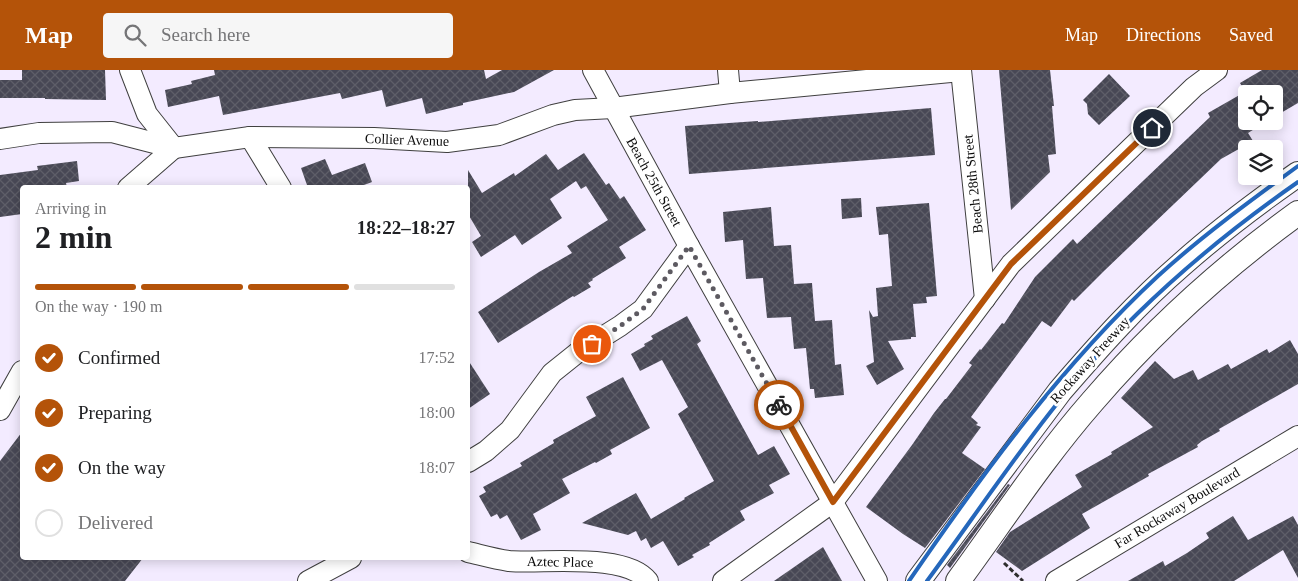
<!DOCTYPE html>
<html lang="en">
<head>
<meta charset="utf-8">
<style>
  body { margin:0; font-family:Georgia,serif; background:#f6f6f6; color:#202124; height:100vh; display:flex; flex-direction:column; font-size:19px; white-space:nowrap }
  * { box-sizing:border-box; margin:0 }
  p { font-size:16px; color:#757577 }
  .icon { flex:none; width:28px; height:28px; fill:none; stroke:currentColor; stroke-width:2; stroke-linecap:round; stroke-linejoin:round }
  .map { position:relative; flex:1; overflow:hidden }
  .drawer { position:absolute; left:20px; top:115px; width:450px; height:375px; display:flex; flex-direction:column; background:#fff; border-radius:5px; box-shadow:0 2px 12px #0003 }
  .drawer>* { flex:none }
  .fabs { position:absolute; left:1238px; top:15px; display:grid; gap:10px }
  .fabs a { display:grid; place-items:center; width:45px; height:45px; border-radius:5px; background:#fff; box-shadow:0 2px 12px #0003; font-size:25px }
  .pin { position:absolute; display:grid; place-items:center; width:42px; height:42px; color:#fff; margin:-21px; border:2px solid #fff; border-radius:50%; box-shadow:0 1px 5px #0007 }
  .courier { position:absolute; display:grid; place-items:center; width:50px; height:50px; margin:-25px; border:4px solid #b45309; border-radius:50%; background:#fff; color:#222; box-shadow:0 1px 6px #0007 }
  .head em { font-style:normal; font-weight:700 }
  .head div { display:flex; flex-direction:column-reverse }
  .head { display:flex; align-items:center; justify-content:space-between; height:85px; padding:0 15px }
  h1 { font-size:32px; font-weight:700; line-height:38px }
  .bar { display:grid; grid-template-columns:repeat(4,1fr); gap:8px 5px; align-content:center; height:60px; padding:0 15px }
  .bar i { height:6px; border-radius:4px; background:#e0e0e0 }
  .bar .active { background:#b45309 }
  .bar p { grid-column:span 4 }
  ol { padding:0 15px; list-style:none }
  li { display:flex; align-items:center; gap:15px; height:55px }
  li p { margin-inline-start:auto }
  li .icon { padding:5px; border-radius:50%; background:#b45309; color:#fff; stroke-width:4 }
  li:last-child { color:#757577 }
  li i { width:28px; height:28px; border:2px solid #e0e0e0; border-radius:50% }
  header { display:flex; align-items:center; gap:30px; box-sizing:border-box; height:70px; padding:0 25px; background:#b45309; color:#fff }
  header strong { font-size:24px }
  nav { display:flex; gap:28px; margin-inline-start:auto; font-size:18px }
  .search { width:350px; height:45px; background:#f6f6f6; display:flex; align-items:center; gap:12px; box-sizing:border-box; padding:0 18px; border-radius:5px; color:#757577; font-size:19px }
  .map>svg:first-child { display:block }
  .building { fill:url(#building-cross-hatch) }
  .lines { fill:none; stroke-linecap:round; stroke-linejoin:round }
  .minor-casing { stroke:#3f3f3f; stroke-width:22 }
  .tertiary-casing { stroke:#3f3f3f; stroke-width:26 }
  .path { stroke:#2e2e2e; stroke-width:3; stroke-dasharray:5 2.5; stroke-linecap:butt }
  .minor { stroke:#fff; stroke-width:20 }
  .tertiary { stroke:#fff; stroke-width:24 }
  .rail { stroke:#2567bb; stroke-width:4 }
  .done { stroke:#5d5a61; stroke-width:5; stroke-dasharray:0 9 }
  .route { stroke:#b45309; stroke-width:6 }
  .labels { text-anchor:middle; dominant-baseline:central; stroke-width:5; stroke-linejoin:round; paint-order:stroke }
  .street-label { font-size:14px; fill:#0c0c0c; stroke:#fff }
</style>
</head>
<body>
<header>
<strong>Map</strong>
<div class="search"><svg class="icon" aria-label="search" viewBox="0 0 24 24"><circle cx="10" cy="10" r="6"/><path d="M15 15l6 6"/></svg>Search here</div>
<nav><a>Map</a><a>Directions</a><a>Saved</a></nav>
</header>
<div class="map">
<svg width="1298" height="511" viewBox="0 0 1298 511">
  <defs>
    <pattern id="building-cross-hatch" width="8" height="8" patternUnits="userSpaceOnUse" patternTransform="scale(1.25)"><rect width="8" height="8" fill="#484855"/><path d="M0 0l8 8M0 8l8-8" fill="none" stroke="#5e5e68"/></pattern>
  </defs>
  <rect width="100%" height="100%" fill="#f3ebff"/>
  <!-- building -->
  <g class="building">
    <polygon points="22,0 105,0 106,30 45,29 45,28 0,28 0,10 22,10"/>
    <polygon points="214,0 484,0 486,9 502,0 554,0 514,22 463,33 463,35 426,44 422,28 386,37 382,20 342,29 340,23 223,45 219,26 168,37 165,20 192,14 191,11 215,5"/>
    <polygon points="999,0 1050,0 1054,36 1052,36 1056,84 1048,85 1050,102 1011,140"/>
    <polygon points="1262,0 1298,0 1298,33 1274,47 1274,24 1246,24 1246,51 1267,51 1248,63 1253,71 1221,89 1104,201 1074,231 1072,229 1051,257 1042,251 971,347 978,353 976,355 981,357 962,383 985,399 925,478 903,464 866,437 912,375 934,343 945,329 946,329 972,295 969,293 980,279 981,280 1002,253 1004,254 1035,207 1073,169 1077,174 1210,47 1208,43 1243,23 1242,21 1244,20 1240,13"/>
    <polygon points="1109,4 1130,26 1099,55 1088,44 1087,34 1083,30"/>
    <polygon points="931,38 935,85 689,104 685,56 758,51 758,52"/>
    <polygon points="584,83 606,115 609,113 620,129 624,126 646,160 619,177 626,188 592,209 593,210 588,213 591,217 574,227 573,226 498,273 478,242 539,202 572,183 567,176 608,150 586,116 581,119 576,111 550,129 562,148 522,175 515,165 481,187 472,172 481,166 468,144 468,100 482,123 514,103 515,106 546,84 558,100"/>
    <polygon points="325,89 332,105 365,93 372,112 356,118 304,118 304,116 307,115 301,98"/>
    <polygon points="77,91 79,111 66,113 67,118 22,118 22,144 0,147 0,105 38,100 37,96"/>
    <polygon points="861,128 862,147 842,149 841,129"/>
    <polygon points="929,133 937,226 926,227 927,233 913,234 916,267 911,267 911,269 888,271 904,299 877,315 866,296 874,292 869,240 873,247 878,246 876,218 892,216 888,164 879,165 876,137"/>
    <polygon points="771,137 774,176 791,175 794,214 812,213 815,251 832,250 835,295 841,294 844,325 815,328 814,319 810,319 806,278 794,279 791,247 767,248 763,208 746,209 743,170 725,172 723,142"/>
    <polygon points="687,246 701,271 697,274 758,385 774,376 790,404 769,415 774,423 740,441 745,450 709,473 710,475 692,485 694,487 678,496 663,471 651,478 646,468 641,471 636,461 628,465 582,453 636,423 651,449 685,429 684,428 714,411 678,344 688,337 662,290 640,301 631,284 645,276 644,274 653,269 651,266"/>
    <polygon points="1290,270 1298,284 1298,314 1219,359 1220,361 1202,371 1197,375 1198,377 1148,404 1149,406 1082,444 1090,458 1022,501 996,482 1010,462 1082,417 1075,405 1112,384 1111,382 1153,357 1121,328 1155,291 1174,309 1193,300 1198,310 1228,294 1231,299 1267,279 1269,283"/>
    <polygon points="468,290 490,324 468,339"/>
    <polygon points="623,307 650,358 610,380 612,384 596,393 595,392 562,409 570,423 533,444 541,460 521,470 507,445 500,449 497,444 491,447 479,426 486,422 483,417 522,396 520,393 554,373 553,370 596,346 586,327"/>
    <polygon points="22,362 22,488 143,488 125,511 0,511 0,391"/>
    <polygon points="1008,414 1010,415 950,498 947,495"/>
    <polygon points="1233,446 1248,470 1293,446 1298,455 1298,508 1283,480 1234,511 1128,511 1163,491 1165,496 1187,483 1209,468 1206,463"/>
    <polygon points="823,477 842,511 774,511"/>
  </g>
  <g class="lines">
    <!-- minor casing -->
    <g class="minor-casing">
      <g id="minor">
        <polyline points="593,0 689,176 877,511"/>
        <polyline points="728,0 730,23"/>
        <polyline points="961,0 985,229"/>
        <polyline points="250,67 281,118"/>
        <polyline points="0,69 39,63 112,62 174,78 250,67 374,68 447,72 499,65 553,45 575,40 613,38 730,23 961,1"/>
        <polyline points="128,118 174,78 147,44 130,0"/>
        <polyline points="0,340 22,301"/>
        <polyline points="468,392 486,381 510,360 552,303 577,283 620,256 643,239 689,176"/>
        <path d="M 468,482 C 481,485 495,489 509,491 C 543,494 626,482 648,511"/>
        <polyline points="308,511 351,488"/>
        <polyline points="723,511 833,432 1011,194 1194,17 1217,0"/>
        <polyline points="1056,511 1298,366"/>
      </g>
    </g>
    <!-- tertiary casing -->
    <g class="tertiary-casing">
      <g id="tertiary">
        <path d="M 918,511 L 1060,321 C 1098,277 1137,233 1181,195 C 1218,162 1258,132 1298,104"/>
        <path d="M 958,511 C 1002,451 1043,388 1092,332 C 1153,261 1222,198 1298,143"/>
      </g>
    </g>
    <!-- path -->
    <polyline class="path" points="1004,493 1023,511"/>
    <!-- minor -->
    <use href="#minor" class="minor"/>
    <!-- tertiary -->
    <use href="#tertiary" class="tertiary"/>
    <!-- rail -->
    <g class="rail">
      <path d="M 909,511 C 983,403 1062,295 1158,206 C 1202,166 1250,131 1298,96"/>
      <path d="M 927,511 C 994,420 1056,323 1137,244 C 1187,195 1242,151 1298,112"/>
    </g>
  </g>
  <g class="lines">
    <!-- done -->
    <polyline class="done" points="592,274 620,256 643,239 689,176 779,335"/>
    <!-- route -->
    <polyline class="route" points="779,335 833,432 1011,194 1152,58"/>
  </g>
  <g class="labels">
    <!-- street labels -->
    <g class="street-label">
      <text transform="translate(407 70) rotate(2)">Collier Avenue</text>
      <text transform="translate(654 112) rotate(61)">Beach 25th Street</text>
      <text transform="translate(973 114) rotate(-96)">Beach 28th Street</text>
      <text transform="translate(1090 290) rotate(-48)">Rockaway Freeway</text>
      <text transform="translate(1177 438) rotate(-31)">Far Rockaway Boulevard</text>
      <text transform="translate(560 492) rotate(1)">Aztec Place</text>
    </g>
  </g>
</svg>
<div class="fabs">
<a><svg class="icon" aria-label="locate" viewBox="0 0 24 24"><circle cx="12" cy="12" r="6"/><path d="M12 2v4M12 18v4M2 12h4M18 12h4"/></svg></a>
<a><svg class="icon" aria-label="layers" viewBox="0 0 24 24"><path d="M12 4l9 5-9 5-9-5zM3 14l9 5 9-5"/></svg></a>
</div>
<div class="pin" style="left:592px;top:274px;background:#ea580c"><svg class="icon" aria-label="bag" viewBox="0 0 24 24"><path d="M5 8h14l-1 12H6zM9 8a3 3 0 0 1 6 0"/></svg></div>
<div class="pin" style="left:1152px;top:58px;background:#1f2937"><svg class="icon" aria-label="home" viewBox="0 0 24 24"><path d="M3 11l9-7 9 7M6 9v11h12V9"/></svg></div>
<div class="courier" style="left:779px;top:335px"><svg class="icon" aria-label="bike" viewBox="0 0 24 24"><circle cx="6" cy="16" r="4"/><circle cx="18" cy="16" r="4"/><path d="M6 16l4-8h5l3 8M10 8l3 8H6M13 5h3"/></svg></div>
<section class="drawer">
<div class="head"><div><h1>2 min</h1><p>Arriving in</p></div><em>18:22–18:27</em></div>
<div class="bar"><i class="active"></i><i class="active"></i><i class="active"></i><i></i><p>On the way · 190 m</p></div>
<ol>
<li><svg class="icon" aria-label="check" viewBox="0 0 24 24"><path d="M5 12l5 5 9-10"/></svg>Confirmed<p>17:52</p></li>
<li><svg class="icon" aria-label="check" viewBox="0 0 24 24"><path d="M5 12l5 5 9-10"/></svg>Preparing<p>18:00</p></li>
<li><svg class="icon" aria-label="check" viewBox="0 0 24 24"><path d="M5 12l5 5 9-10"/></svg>On the way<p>18:07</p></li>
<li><i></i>Delivered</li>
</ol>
</section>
</div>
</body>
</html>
